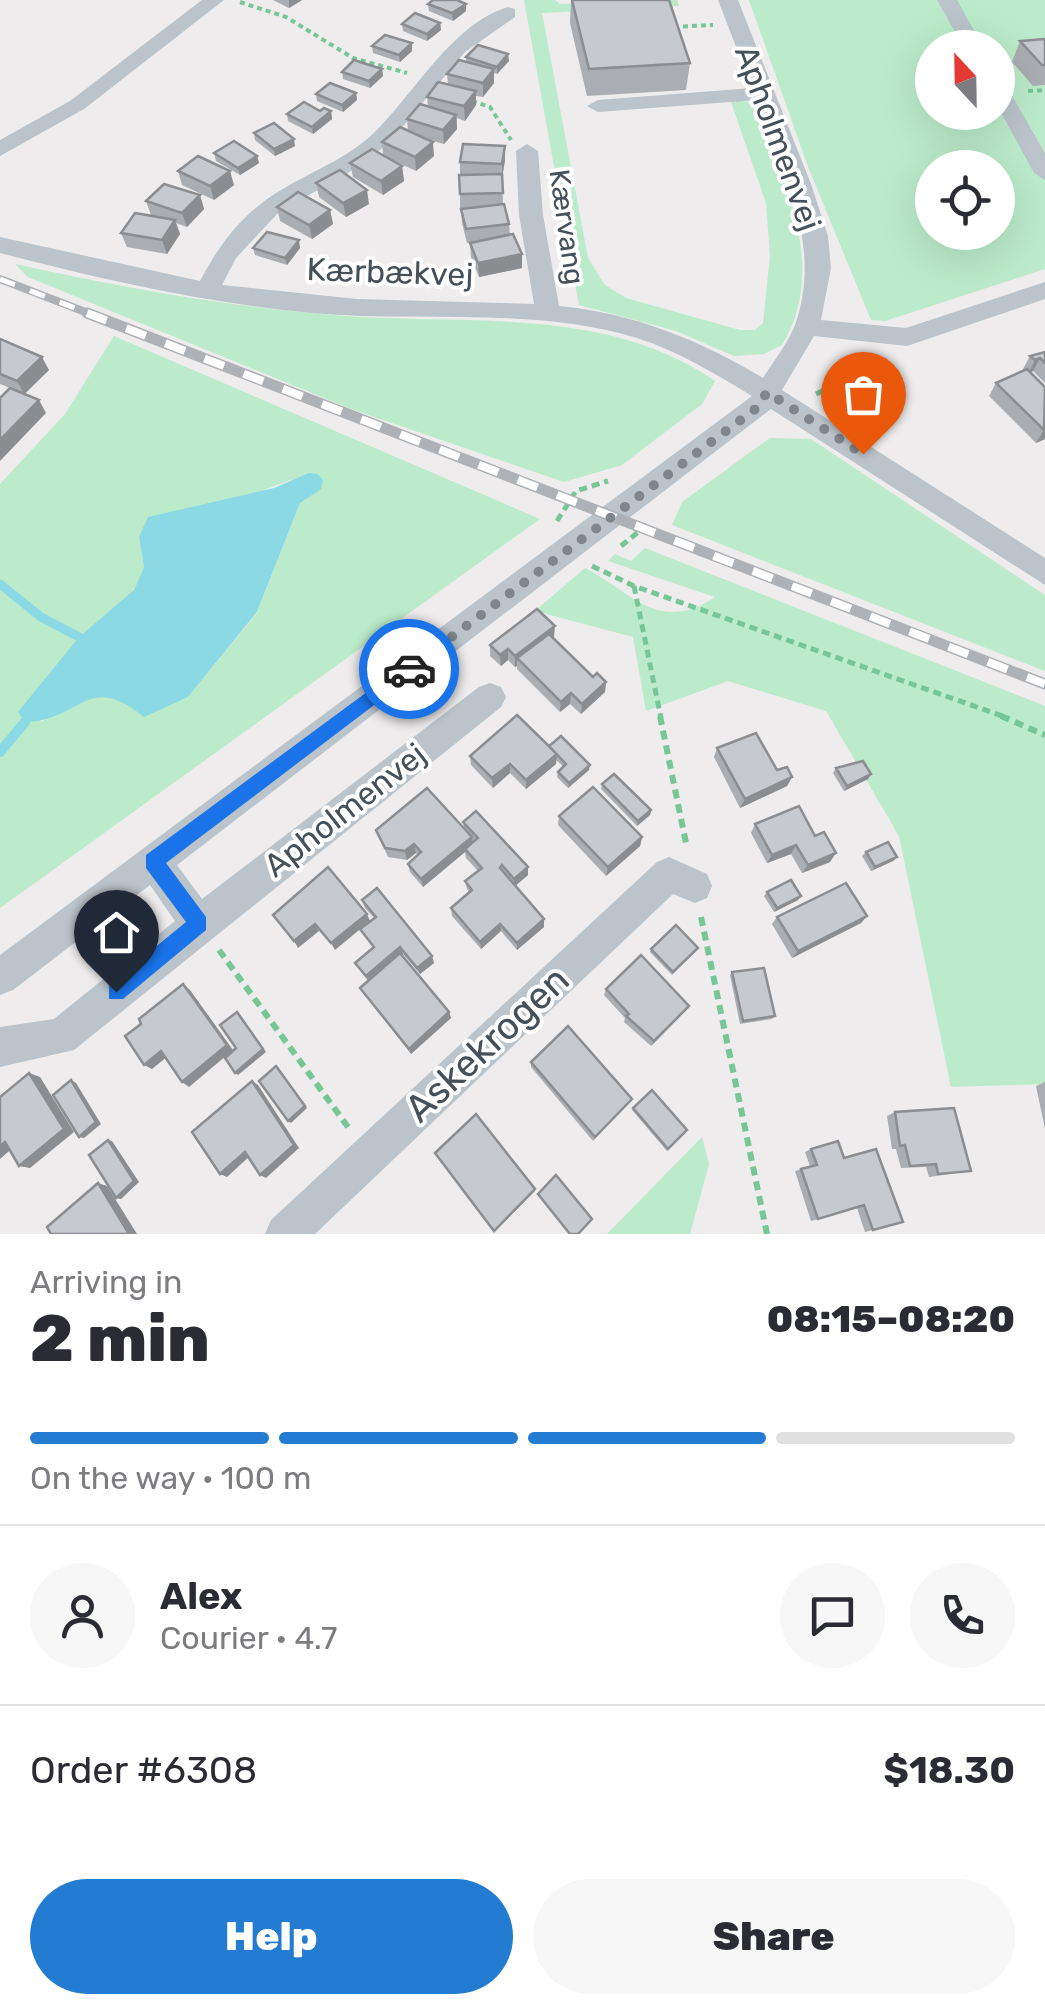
<!DOCTYPE html>
<html lang="en">
<head>
<meta charset="utf-8">
<style>
  body { margin:0; font-family:Rubik,sans-serif; background:#f7f7f7; color:#2b2b33; height:100vh; display:flex; flex-direction:column; font-size:38px; white-space:nowrap }
  * { box-sizing:border-box; margin:0 }
  p { font-size:32px; color:#7c7c81 }
  .icon { flex:none; width:55px; height:55px; fill:none; stroke:currentColor; stroke-width:2; stroke-linecap:round; stroke-linejoin:round }
  .map { position:relative; height:1234px; overflow:hidden }
  .drawer { display:flex; flex-direction:column; background:#fff; flex:1 }
  .drawer>* { flex:none }
  .needle { width:65px; rotate:338deg }
  .fabs { position:absolute; left:915px; top:30px; display:grid; gap:20px }
  .fabs a { display:grid; place-items:center; width:100px; height:100px; border-radius:50%; background:#fff; box-shadow:0 10px 40px #0002; font-size:50px }
  .pin { position:absolute; display:grid; place-items:center; width:85px; height:85px; color:#fff; margin:-102px -42px; border-radius:50% 50% 50% 0; rotate:-45deg; box-shadow:0 0 10px #0007 }
  .pin .icon { rotate:45deg }
  .courier { position:absolute; display:grid; place-items:center; width:100px; height:100px; margin:-50px; border:8px solid #1a73e8; border-radius:50%; background:#fff; color:#222; box-shadow:0 2px 12px #0007 }
  .summary em { font-style:normal; font-weight:800 }
  .summary div { display:flex; flex-direction:column-reverse }
  .summary { display:flex; align-items:center; justify-content:space-between; height:170px; padding:0 30px }
  h1 { font-size:65px; font-weight:800; line-height:75px }
  .bar { display:grid; grid-template-columns:repeat(4,1fr); gap:15px 10px; align-content:center; height:120px; padding:0 30px }
  .bar i { height:12px; border-radius:8px; background:#e1e1e2 }
  .bar .selected { background:#237cd1 }
  .bar p { grid-column:span 4 }
  .line { display:flex; align-items:center; gap:25px; padding:0 30px; border-top:2px solid #e1e1e2 }
  .line div { flex:1 }
  .round { display:grid; place-items:center; flex:none; width:105px; height:105px; border-radius:52px; background:#f7f7f7 }
  .cta { display:flex; gap:20px; margin-top:auto; padding:20px 30px }
  .cta a { flex:1; height:115px; border-radius:60px; background:#237cd1; color:#fff; font-size:40px; font-weight:800; line-height:115px; text-align:center }
  .cta a+a { background:#f7f7f7; color:#2b2b33 }
  .map>svg:first-child { display:block }
  .green { fill:#bbebca; fill-rule:evenodd }
  .water { fill:#8bd9e5 }
  .lines { fill:none; stroke-linecap:round; stroke-linejoin:round }
  .stream-far1 { stroke:#8bd9e5; stroke-width:9 }
  .stream { stroke:#8bd9e5; stroke-width:10 }
  .path-far2 { stroke:#76c698; stroke-width:4; stroke-dasharray:5 4; stroke-linecap:butt }
  .path-far1 { stroke:#76c698; stroke-width:5; stroke-dasharray:8 5; stroke-linecap:butt }
  .path { stroke:#76c698; stroke-width:6; stroke-dasharray:9 6; stroke-linecap:butt }
  .minor { fill:#bac4ca; fill-rule:evenodd }
  .rail-far1-casing { stroke:#aeb2b6; stroke-width:8 }
  .rail-casing { stroke:#aeb2b6; stroke-width:11 }
  .rail-far1 { stroke:#fff; stroke-width:5; stroke-dasharray:16; stroke-linecap:butt }
  .rail { stroke:#fff; stroke-width:8; stroke-dasharray:21; stroke-linecap:butt }
  .wall { fill:#aaadb1 }
  .shaded-wall { fill:#8b8d90 }
  .building { fill:#c6c9ce; stroke:#8b8d90; stroke-width:2.5 }
  .route { fill:#1a73e8 }
  .done { stroke:#80878c; stroke-width:10; stroke-dasharray:0 18 }
  .labels { text-anchor:middle; dominant-baseline:central; stroke-width:8; stroke-linejoin:round; paint-order:stroke }
  .far-street-label { font-size:28px; fill:#455058; stroke:#fff }
  .street-label { font-size:32px; fill:#455058; stroke:#fff }
  .near-street-label { font-size:38px; fill:#455058; stroke:#fff }
</style>
</head>
<body>
<div class="map">
<svg width="1045" height="1234" viewBox="0 0 1045 1234">
  <rect width="100%" height="100%" fill="#eeecec"/>
  <!-- green -->
  <g class="green">
    <path d="M 524,0 L 555,0 L 560,4 L 677,0 L 679,6 L 542,13 L 588,258 L 605,285 L 626,298 L 740,330 L 755,330 L 763,323 L 770,256 L 766,203 L 730,99 L 755,103 C 783,177 829,269 782,345 L 764,354 L 734,356 L 676,331 L 579,305 Z"/>
    <path d="M 749,0 L 1045,0 L 1045,269 L 885,321 L 871,320 L 807,164 ZM 932,48 L 998,48 L 998,112 L 932,112 ZM 932,168 L 998,168 L 998,232 L 932,232 Z"/>
    <path d="M 15,264 C 125,288 233,308 346,316 C 470,325 607,306 715,381 L 702,404 L 622,465 L 564,482 L 351,409 L 28,277 Z"/>
    <path d="M 114,336 L 540,519 L 0,908 L 0,484 L 65,414 ZM 293,479 L 300,503 L 257,613 L 188,697 L 98,695 L 40,722 L 110,612 L 134,590 L 144,567 L 139,537 Z"/>
    <polygon points="770,438 811,439 1045,595 1045,671 672,525 682,502"/>
    <path d="M 645,548 L 1045,706 L 1045,1084 L 951,1087 L 899,836 L 826,711 L 728,681 L 646,711 L 633,637 L 535,611 L 585,568 C 632,592 658,635 715,597 L 608,561 L 615,554 L 631,561 Z"/>
    <polygon points="702,1137 709,1164 690,1234 607,1234"/>
  </g>
  <!-- water -->
  <path class="water" d="M 309,473 L 318,474 L 323,480 L 321,489 L 300,503 L 257,612 L 188,697 L 144,717 C 87,670 81,721 25,722 L 18,712 L 79,637 L 134,590 L 144,567 L 139,537 L 148,517 L 274,488 Z"/>
  <g class="lines">
    <!-- stream-far1 -->
    <polyline class="stream-far1" points="0,584 41,617 79,637"/>
    <!-- stream -->
    <polyline class="stream" points="0,752 25,722"/>
    <!-- path-far2 -->
    <g class="path-far2">
      <polyline points="240,2 286,17 353,58 407,73"/>
      <polyline points="674,27 713,25"/>
      <polyline points="1028,91 1045,90"/>
      <polyline points="472,101 490,107 511,140"/>
    </g>
    <!-- path-far1 -->
    <g class="path-far1">
      <polyline points="856,375 860,422"/>
      <polyline points="816,394 887,360"/>
      <polyline points="557,521 576,491 608,481"/>
      <polyline points="621,546 647,525"/>
      <polyline points="592,566 634,586 1008,718"/>
      <polyline points="634,586 661,718"/>
    </g>
    <!-- path -->
    <g class="path">
      <polyline points="660,716 687,848"/>
      <polyline points="1001,716 1045,735"/>
      <polyline points="701,917 767,1234"/>
      <polyline points="219,950 348,1127"/>
    </g>
    <!-- minor -->
    <g class="minor">
      <polygon points="202,0 224,0 84,109 0,156 0,140 70,101"/>
      <path d="M 718,0 L 738,0 L 811,184 L 828,236 L 831,268 L 821,320 L 906,328 L 1045,282 L 1045,299 L 907,346 L 814,336 L 782,390 L 1045,558 L 1045,585 L 771,409 L 177,865 L 202,899 L 479,687 L 490,683 L 501,687 L 506,697 L 501,707 L 74,1050 L 0,1067 L 0,1027 L 54,1019 L 175,921 L 150,885 L 13,990 L 0,995 L 0,955 L 752,396 C 716,374 678,351 637,338 C 533,306 419,323 312,313 C 206,303 104,280 0,253 L 0,237 L 200,281 C 216,251 234,224 262,203 C 297,176 341,164 374,133 C 413,95 453,23 508,7 L 515,9 L 515,17 L 465,52 L 389,143 L 358,167 L 279,212 L 236,258 L 222,285 L 357,299 L 534,304 L 519,215 L 516,151 L 527,144 L 538,151 L 543,215 L 559,306 C 633,313 700,340 763,378 C 773,362 788,343 795,325 C 823,246 784,173 757,100 L 598,112 L 587,106 L 598,100 L 752,88 Z"/>
      <polygon points="937,0 957,0 984,48 964,48"/>
      <polygon points="998,83 1008,89 1045,153 1045,180 1034,173 998,107"/>
      <polygon points="669,857 707,874 712,886 707,898 695,903 673,894 315,1234 265,1234 271,1220 657,862"/>
    </g>
    <!-- rail-far1 casing -->
    <g class="rail-far1-casing">
      <polyline id="rail-far1" points="0,279 93,315"/>
    </g>
    <!-- rail casing -->
    <g class="rail-casing">
      <polyline id="rail" points="87,313 1045,684"/>
    </g>
    <!-- rail-far1 -->
    <use href="#rail-far1" class="rail-far1"/>
    <!-- rail -->
    <use href="#rail" class="rail"/>
  </g>
  <!-- wall -->
  <g class="wall">
    <polygon points="273,0 302,0 289,8"/>
    <polygon points="571,0 669,0 690,63 686,90 587,96 570,23"/>
    <polygon points="428,4 466,11 453,21 429,11"/>
    <polygon points="440,23 441,30 427,41 403,31 402,24"/>
    <polygon points="1045,39 1045,85 1033,86 1012,62 1020,41"/>
    <polygon points="372,46 412,51 400,62 373,53"/>
    <polygon points="466,57 509,61 497,74 494,73 494,83 483,97 476,96 476,105 465,121 457,118 457,129 444,144 426,139 434,156 416,171 390,159 402,166 404,181 383,195 353,177 350,163 383,155 382,142 408,131 407,119 428,106 427,97 448,84 447,74 466,62"/>
    <polygon points="382,69 383,76 370,88 343,79 342,72"/>
    <polygon points="356,93 357,100 343,112 317,101 316,94"/>
    <polygon points="320,111 331,111 332,119 313,134 288,121 287,114"/>
    <polygon points="254,133 295,146 275,156 255,140"/>
    <polygon points="505,146 505,160 502,178 503,204 509,224 510,235 522,268 479,277 471,257 470,243 472,242 467,243 462,223 461,209 470,208 460,208 460,162"/>
    <polygon points="214,153 257,156 259,163 240,175 216,161"/>
    <polygon points="178,171 234,185 214,200 182,185"/>
    <polygon points="316,183 369,204 346,217 319,197"/>
    <polygon points="200,195 204,209 187,227 176,223 180,234 167,254 127,247 121,233 156,217 151,215 146,201"/>
    <polygon points="277,207 330,210 333,224 312,239 280,221"/>
    <polygon points="253,248 300,248 287,265 255,255"/>
    <polygon points="0,339 49,370 25,394 46,413 10,388 0,384"/>
    <polygon points="1045,352 1045,383 1033,371 1030,372 1045,387 1045,439 1036,443 989,396 996,383 1024,370 1023,369 1030,356"/>
    <polygon points="554,637 553,638 593,677 606,682 605,692 581,714 570,704 560,712 517,669 517,666 515,667 508,660 501,666 490,656 490,645"/>
    <polygon points="549,746 589,770 568,788 557,777 558,772 564,767 556,760 556,764 526,789 510,773 493,788 471,765 470,756"/>
    <polygon points="717,748 777,770 792,777 787,786 740,808 714,757"/>
    <polygon points="836,768 871,774 868,779 844,791 833,773"/>
    <polygon points="602,784 651,810 650,815 637,826 601,789"/>
    <polygon points="559,816 642,837 640,846 606,876 558,825"/>
    <polygon points="463,822 528,875 515,886 544,927 517,950 501,931 481,949 452,916 451,908 469,892 467,889 465,881 478,871 466,858 465,852 423,887 410,872 408,864 418,855 416,853 407,860 388,857 376,830 464,828"/>
    <polygon points="755,824 815,836 830,862 802,873 791,854 767,863 751,833"/>
    <polygon points="866,852 897,857 893,861 871,871 862,856"/>
    <polygon points="767,892 798,900 774,912 764,896"/>
    <polygon points="362,900 432,956 434,963 420,974 403,954 402,955 449,1012 451,1018 411,1054 360,988 368,981 355,963 373,948 360,929 374,918 365,908"/>
    <polygon points="867,916 861,923 792,958 772,924 777,917"/>
    <polygon points="698,948 672,975 650,952 651,949"/>
    <polygon points="732,972 775,1016 772,1019 740,1024 730,975"/>
    <polygon points="606,989 685,1011 651,1046 624,1022 625,1018 604,995"/>
    <polygon points="531,1062 632,1099 593,1141 531,1067"/>
    <polygon points="1045,1082 1045,1129 1036,1086"/>
    <polygon points="633,1108 687,1130 667,1151 632,1110"/>
    <polygon points="895,1112 971,1171 929,1177 926,1167 901,1168 896,1149 892,1149 887,1116"/>
    <polygon points="811,1149 844,1158 876,1149 873,1230 865,1232 857,1208 811,1221 795,1171 810,1166 805,1152"/>
  </g>
  <!-- shaded-wall -->
  <g class="shaded-wall">
    <polygon points="289,0 302,0 289,8"/>
    <polygon points="466,4 466,11 453,21 452,13"/>
    <polygon points="440,23 441,30 427,41 427,34"/>
    <polygon points="412,43 412,51 400,62 399,55"/>
    <polygon points="508,54 509,61 497,74 497,67"/>
    <polygon points="382,69 383,76 370,88 369,81"/>
    <polygon points="494,69 494,83 483,97 483,83"/>
    <polygon points="476,91 476,105 465,121 464,106"/>
    <polygon points="356,93 357,100 343,112 342,105"/>
    <polygon points="331,111 332,119 313,134 312,127"/>
    <polygon points="456,115 457,129 444,144 443,130"/>
    <polygon points="294,139 295,146 275,156 274,149"/>
    <polygon points="433,142 434,156 416,171 415,157"/>
    <polygon points="505,146 505,160 502,178 502,164"/>
    <polygon points="257,156 259,163 240,175 238,168"/>
    <polygon points="402,166 404,181 383,195 381,181"/>
    <polygon points="230,171 234,185 214,200 210,186"/>
    <polygon points="367,190 369,204 346,217 343,203"/>
    <polygon points="200,195 204,209 187,227 182,213"/>
    <polygon points="330,210 333,224 312,239 309,225"/>
    <polygon points="175,220 180,234 167,254 162,240"/>
    <polygon points="299,240 300,248 287,265 285,258"/>
    <polygon points="522,254 522,268 479,277 478,263"/>
    <polygon points="42,357 49,370 24,394 17,381"/>
    <polygon points="1040,358 1033,371 1028,374 1035,360"/>
    <polygon points="39,400 46,413 0,461 0,440"/>
    <polygon points="1045,429 1045,439 1036,443 1044,430"/>
    <polygon points="555,626 554,637 521,662 517,658 517,666 515,667 515,656"/>
    <polygon points="508,649 508,660 501,666 500,655"/>
    <polygon points="606,682 605,692 581,714 582,704"/>
    <polygon points="571,693 570,704 560,712 561,702"/>
    <polygon points="557,754 556,764 526,789 526,780"/>
    <polygon points="510,764 510,773 493,788 492,778"/>
    <polygon points="590,765 589,770 568,788 569,783"/>
    <polygon points="871,774 868,779 844,791 847,786"/>
    <polygon points="792,777 787,786 740,808 745,799"/>
    <polygon points="651,810 650,815 637,826 638,821"/>
    <polygon points="472,837 473,846 465,849 465,852 423,887 421,879"/>
    <polygon points="642,837 640,846 606,876 608,867"/>
    <polygon points="414,844 416,853 407,860 405,851"/>
    <polygon points="796,845 791,854 767,863 772,855"/>
    <polygon points="836,853 830,862 802,873 808,865"/>
    <polygon points="897,857 893,861 871,871 875,867"/>
    <polygon points="528,867 528,875 514,887 514,879"/>
    <polygon points="801,896 798,900 774,912 777,908"/>
    <polygon points="367,914 370,921 335,950 331,943"/>
    <polygon points="867,916 861,923 792,958 798,951"/>
    <polygon points="544,919 544,927 517,950 517,943"/>
    <polygon points="315,924 319,931 298,948 294,941"/>
    <polygon points="500,924 501,931 481,949 480,942"/>
    <polygon points="400,947 403,954 369,983 366,976"/>
    <polygon points="432,956 434,963 420,974 417,968"/>
    <polygon points="183,984 190,990 233,1050 189,1087 182,1082"/>
    <polygon points="689,1006 685,1011 651,1046 654,1041"/>
    <polygon points="237,1012 266,1052 238,1075 235,1073"/>
    <polygon points="449,1012 451,1018 411,1054 409,1049"/>
    <polygon points="161,1051 168,1056 152,1069 144,1065"/>
    <polygon points="276,1066 307,1108 291,1123 288,1121"/>
    <polygon points="29,1073 40,1077 74,1132 30,1168 19,1166"/>
    <polygon points="71,1080 76,1083 101,1124 84,1138 79,1137"/>
    <polygon points="252,1081 258,1085 299,1148 266,1178 260,1175"/>
    <polygon points="108,1140 112,1141 139,1182 121,1199 116,1198"/>
    <polygon points="5,1142 16,1145 0,1159 0,1146"/>
    <polygon points="245,1152 251,1155 227,1177 220,1174"/>
    <polygon points="98,1183 107,1186 137,1234 129,1234"/>
    <polygon points="535,1189 535,1191 494,1232 494,1231"/>
  </g>
  <!-- building -->
  <g class="building">
    <polygon points="433,0 457,0 466,4 452,13 428,4"/>
    <polygon points="572,0 669,0 690,63 589,69"/>
    <polygon points="415,13 440,23 427,34 402,24"/>
    <polygon points="385,35 412,43 399,55 372,46"/>
    <polygon points="1045,39 1045,65 1042,65 1020,41"/>
    <polygon points="478,45 508,54 497,67 466,57"/>
    <polygon points="354,60 382,69 369,81 342,72"/>
    <polygon points="459,60 494,69 483,83 447,74"/>
    <polygon points="438,82 476,91 464,106 427,97"/>
    <polygon points="330,83 356,93 342,105 316,94"/>
    <polygon points="304,102 320,111 324,108 331,111 312,127 287,114"/>
    <polygon points="420,104 456,115 443,130 407,119"/>
    <polygon points="274,123 294,139 274,149 254,133"/>
    <polygon points="400,127 433,142 415,157 382,142"/>
    <polygon points="234,141 257,156 238,168 214,153"/>
    <polygon points="463,144 505,146 502,164 460,162"/>
    <polygon points="372,149 402,166 381,181 350,163"/>
    <polygon points="198,156 230,171 210,186 178,171"/>
    <polygon points="340,170 367,190 343,203 316,183"/>
    <polygon points="502,174 503,193 460,194 459,175"/>
    <polygon points="164,184 200,195 182,213 146,201"/>
    <polygon points="298,192 330,210 309,225 277,207"/>
    <polygon points="504,204 509,224 466,229 461,209"/>
    <polygon points="135,213 175,220 162,240 121,233"/>
    <polygon points="267,232 299,240 285,258 253,248"/>
    <polygon points="513,234 522,254 478,263 470,243"/>
    <polygon points="0,339 42,357 17,381 0,374"/>
    <polygon points="1045,352 1045,363 1040,358 1035,360 1030,356"/>
    <polygon points="1027,369 1045,387 1044,430 996,383"/>
    <polygon points="10,388 39,400 0,440 0,398"/>
    <polygon points="537,609 555,626 515,656 508,649 500,655 490,645"/>
    <polygon points="549,634 593,677 597,673 606,682 582,704 571,693 561,702 517,658"/>
    <polygon points="517,715 557,754 526,780 510,764 492,778 470,756"/>
    <polygon points="756,733 777,770 787,767 792,777 745,799 717,748"/>
    <polygon points="561,736 590,765 569,783 558,772 566,764 549,746"/>
    <polygon points="863,761 871,774 847,786 836,768"/>
    <polygon points="614,774 651,810 638,821 602,784"/>
    <polygon points="593,787 642,837 608,867 559,816"/>
    <polygon points="427,788 472,837 421,879 408,864 421,852 414,844 405,851 385,848 376,830"/>
    <polygon points="799,806 815,836 824,832 836,853 808,865 796,845 772,855 755,824"/>
    <polygon points="476,811 528,867 514,879 502,865 500,868 544,919 517,943 500,924 480,942 451,908 472,890 465,881 482,868 465,849 478,838 463,822"/>
    <polygon points="888,842 897,857 875,867 866,852"/>
    <polygon points="328,867 367,914 331,943 315,924 294,941 273,915"/>
    <polygon points="791,880 801,896 777,908 767,892"/>
    <polygon points="846,883 867,916 798,951 777,917"/>
    <polygon points="377,888 432,956 417,968 400,947 366,976 355,963 374,947 360,929 376,917 362,900"/>
    <polygon points="676,925 698,948 673,972 651,949"/>
    <polygon points="400,953 449,1012 409,1049 360,988"/>
    <polygon points="641,955 689,1006 654,1041 626,1016 629,1014 606,989"/>
    <polygon points="764,968 775,1016 743,1021 732,972"/>
    <polygon points="183,984 227,1045 182,1082 161,1051 144,1065 125,1036 141,1024 139,1019"/>
    <polygon points="237,1012 263,1049 235,1073 225,1058 236,1048 220,1025"/>
    <polygon points="568,1026 632,1099 595,1137 531,1062"/>
    <polygon points="276,1066 305,1106 288,1121 259,1081"/>
    <polygon points="29,1073 64,1129 19,1166 5,1142 0,1146 0,1097"/>
    <polygon points="71,1080 96,1122 79,1137 53,1095"/>
    <polygon points="252,1081 294,1145 260,1175 245,1152 220,1174 192,1132"/>
    <polygon points="652,1090 687,1130 668,1149 633,1108"/>
    <polygon points="954,1108 971,1171 938,1174 936,1164 910,1166 905,1145 900,1146 895,1112"/>
    <polygon points="476,1114 535,1189 494,1231 435,1153"/>
    <polygon points="108,1140 134,1181 116,1198 89,1155"/>
    <polygon points="838,1141 844,1158 876,1149 903,1222 873,1230 864,1205 818,1219 801,1169 817,1165 811,1149"/>
    <polygon points="556,1175 592,1219 578,1234 570,1234 538,1194"/>
    <polygon points="98,1183 129,1234 51,1234 47,1227"/>
  </g>
  <!-- route -->
  <polygon class="route" points="409,661 415,663 415,674 166,863 206,917 206,930 123,999 109,999 109,985 186,922 146,868 146,855"/>
  <g class="lines">
    <!-- done -->
    <polyline class="done" points="409,669 758,407 767,392 863,454"/>
  </g>
  <g class="labels">
    <!-- far-street labels -->
    <g class="far-street-label">
      <text transform="translate(567 227) rotate(82)">Kærvang</text>
    </g>
    <!-- street labels -->
    <g class="street-label">
      <text transform="translate(778 138) rotate(70)">Apholmenvej</text>
      <text transform="translate(390 272) rotate(2)">Kærbækvej</text>
      <text transform="translate(345 810) rotate(-38)">Apholmenvej</text>
    </g>
    <!-- near-street labels -->
    <g class="near-street-label">
      <text transform="translate(487 1044) rotate(-43)">Askekrogen</text>
    </g>
  </g>
</svg>
<div class="fabs">
<a><svg class="needle" viewBox="-14 -14 28 28"><path d="M0-13l5 13h-10z" fill="#e53935"/><path d="M0 13l5-13h-10z" fill="#7c7c81"/></svg></a>
<a><svg class="icon" aria-label="locate" viewBox="0 0 24 24"><circle cx="12" cy="12" r="6"/><path d="M12 2v4M12 18v4M2 12h4M18 12h4"/></svg></a>
</div>
<div class="pin" style="left:863px;top:454px;background:#ea580c"><svg class="icon" aria-label="bag" viewBox="0 0 24 24"><path d="M5 8h14l-1 12H6zM9 8a3 3 0 0 1 6 0"/></svg></div>
<div class="pin" style="left:116px;top:992px;background:#1f2937"><svg class="icon" aria-label="home" viewBox="0 0 24 24"><path d="M3 11l9-7 9 7M6 9v11h12V9"/></svg></div>
<div class="courier" style="left:409px;top:669px"><svg class="icon" aria-label="car" viewBox="0 0 24 24"><path d="M5 17H2v-5l4-1 3-4h7l3 4 3 1v5h-3M9 17h6M6 11h13"/><circle cx="7" cy="17" r="2"/><circle cx="17" cy="17" r="2"/></svg></div>
</div>
<section class="drawer">
<div class="summary"><div><h1>2 min</h1><p>Arriving in</p></div><em>08:15–08:20</em></div>
<div class="bar"><i class="selected"></i><i class="selected"></i><i class="selected"></i><i></i><p>On the way · 100 m</p></div>
<div class="line" style="height:180px"><a class="round"><svg class="icon" aria-label="person" viewBox="0 0 24 24"><circle cx="12" cy="8" r="4"/><path d="M4 21q1-7 8-7t8 7"/></svg></a><div><b>Alex</b><p>Courier · 4.7</p></div><a class="round"><svg class="icon" aria-label="chat" viewBox="0 0 24 24"><path d="M4 5h16v11H9l-5 4z"/></svg></a><a class="round"><svg class="icon" aria-label="phone" viewBox="0 0 24 24"><path d="M5 4h4l2 5-3 2q2 4 5 5l2-3 5 2v4C11 20 4 13 5 4z"/></svg></a></div>
<div class="line" style="height:130px"><div>Order #6308</div><b>$18.30</b></div>
<div class="cta"><a>Help</a><a>Share</a></div>
</section>
</body>
</html>
